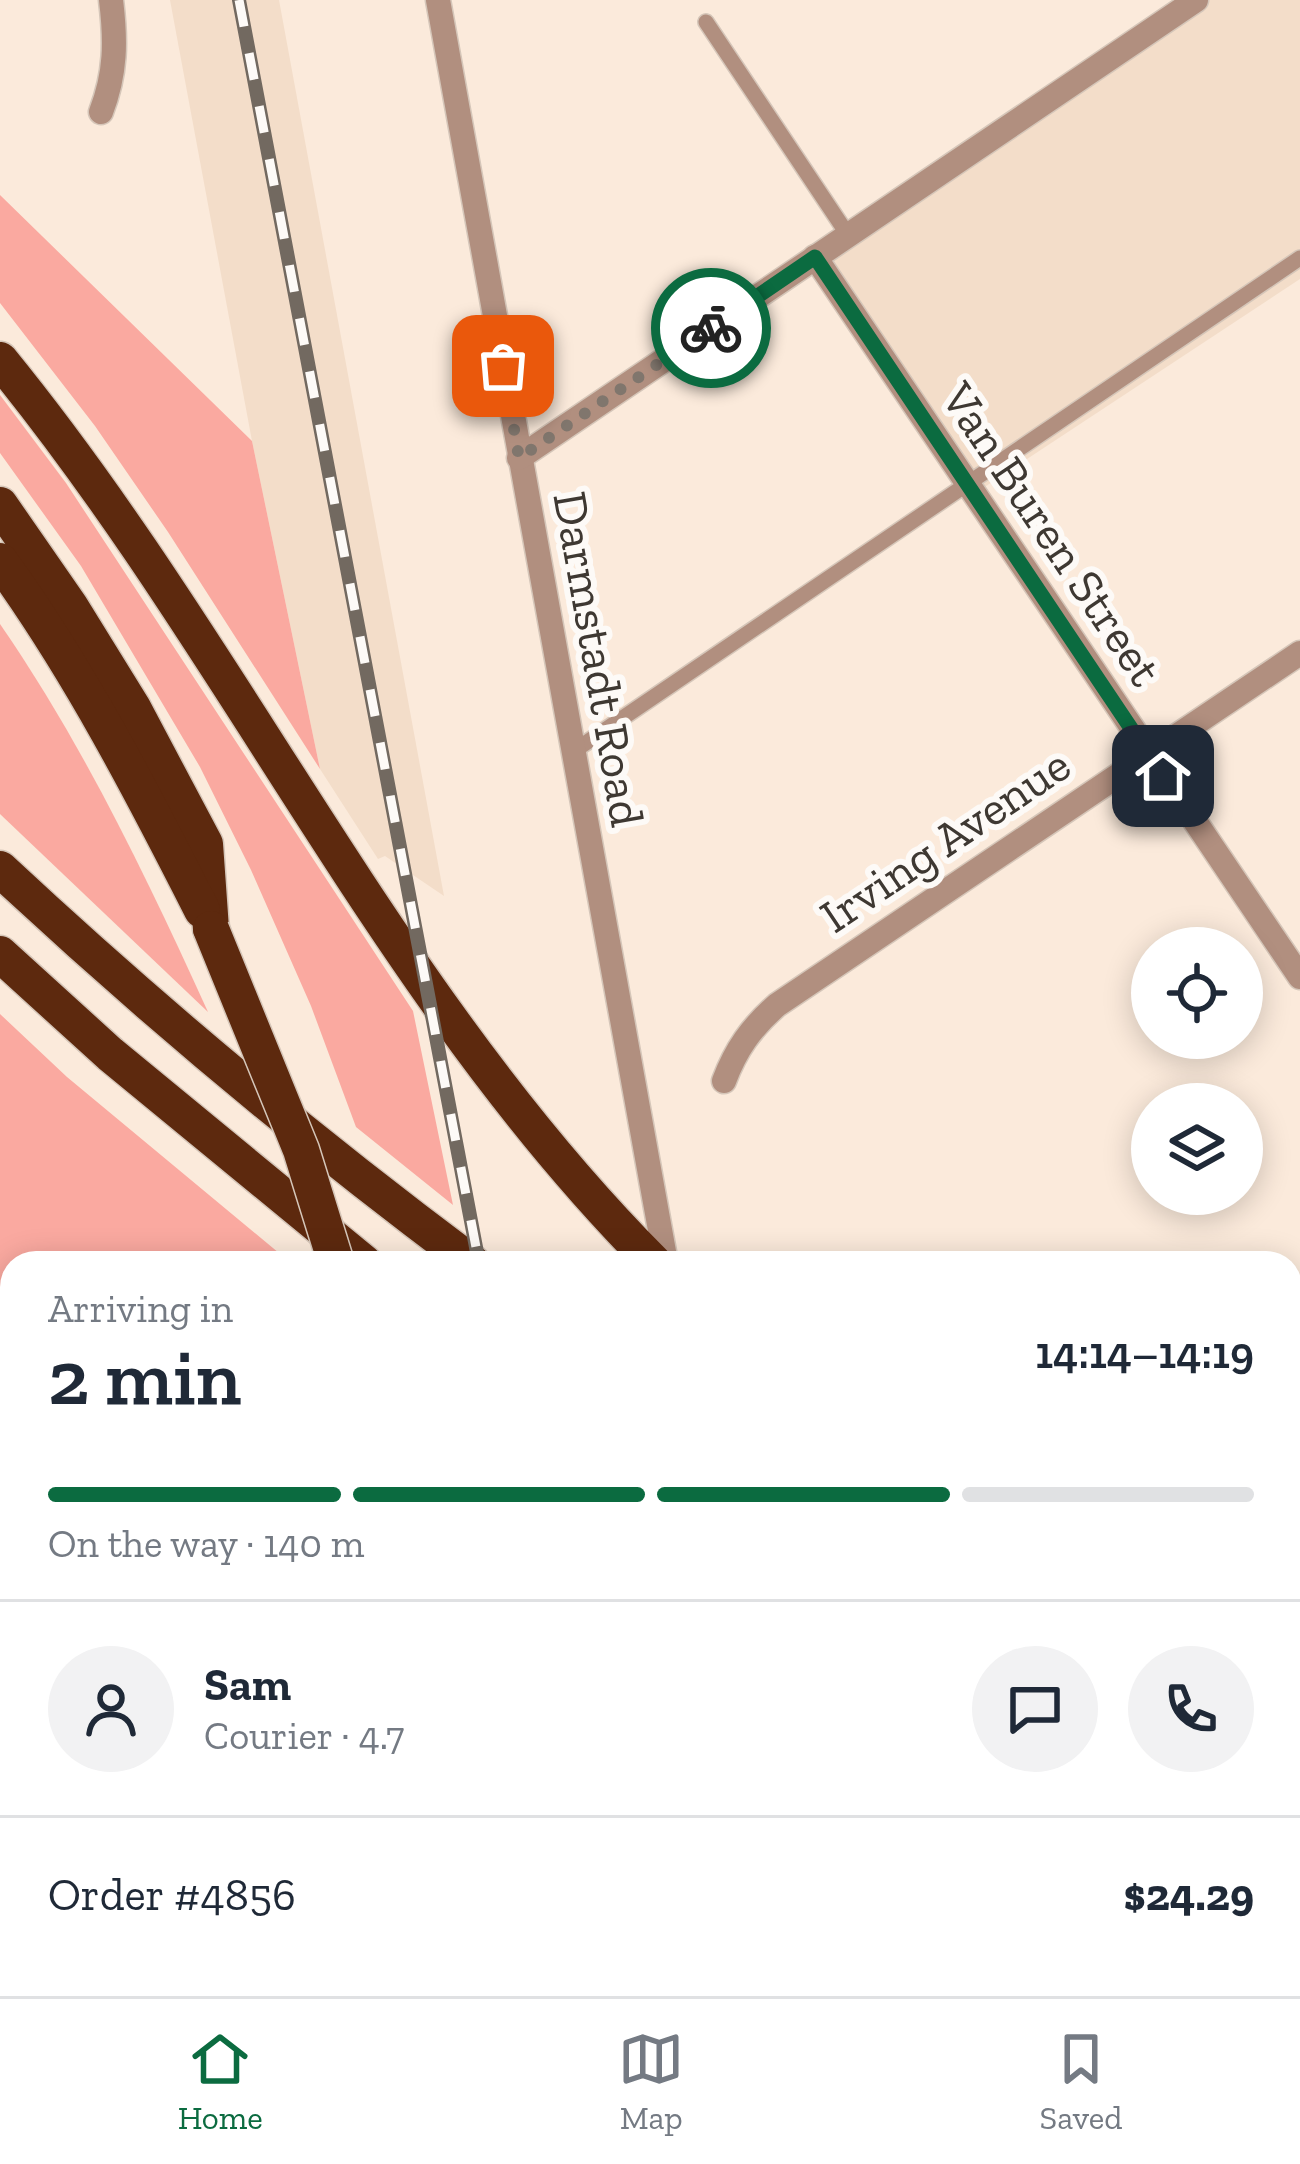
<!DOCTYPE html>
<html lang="en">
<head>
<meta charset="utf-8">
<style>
  body { margin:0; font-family:"Zilla Slab",serif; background:#f2f2f3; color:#1f2937; height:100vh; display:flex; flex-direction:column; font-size:45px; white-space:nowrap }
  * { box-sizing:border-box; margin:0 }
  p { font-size:39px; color:#747a83 }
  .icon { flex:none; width:66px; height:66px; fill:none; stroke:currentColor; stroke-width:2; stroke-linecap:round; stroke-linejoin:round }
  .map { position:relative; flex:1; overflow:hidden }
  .drawer { position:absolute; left:0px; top:1251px; width:1302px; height:747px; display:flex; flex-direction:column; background:#fff; border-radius:36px 36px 0 0; box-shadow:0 6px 30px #0003 }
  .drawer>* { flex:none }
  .controls { position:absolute; left:1131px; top:927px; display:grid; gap:24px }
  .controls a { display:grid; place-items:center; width:132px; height:132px; border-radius:50%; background:#fff; box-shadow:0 6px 30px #0003; font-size:60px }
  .pin { position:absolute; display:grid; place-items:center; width:102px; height:102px; color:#fff; margin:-51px; border-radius:24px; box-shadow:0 6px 18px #0006 }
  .courier { position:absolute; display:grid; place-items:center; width:120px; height:120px; margin:-60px; border:9px solid #0b6b40; border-radius:50%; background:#fff; color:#222; box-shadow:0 3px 15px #0007 }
  .summary em { font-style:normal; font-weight:600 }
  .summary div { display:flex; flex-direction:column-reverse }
  .summary { display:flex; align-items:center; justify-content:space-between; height:204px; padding:0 48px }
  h1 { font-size:78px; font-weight:600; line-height:90px }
  .bar { display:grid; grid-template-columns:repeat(4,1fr); gap:18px 12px; align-content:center; height:144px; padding:0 48px }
  .bar i { height:15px; border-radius:9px; background:#e0e1e3 }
  .bar .active { background:#0b6b40 }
  .bar p { grid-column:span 4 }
  .line { display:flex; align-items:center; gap:30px; padding:0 48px; border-top:3px solid #e0e1e3 }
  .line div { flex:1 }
  .round { display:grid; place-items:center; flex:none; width:126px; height:126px; border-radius:63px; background:#f2f2f3 }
  .tabs { display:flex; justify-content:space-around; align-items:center; height:168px; border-top:3px solid #e0e1e3; background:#fff; font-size:33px; color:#747a83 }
  .tabs a { display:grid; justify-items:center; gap:6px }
  .tabs .active { color:#0b6b40 }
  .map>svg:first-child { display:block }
  .built { fill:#f3ddc9 }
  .green { fill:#faa9a0 }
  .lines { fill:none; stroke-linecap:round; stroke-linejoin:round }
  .lane-casing { stroke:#d5c6b9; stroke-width:18 }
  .street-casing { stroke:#d5c6b9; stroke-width:27 }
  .highway-casing { stroke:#d5c6b9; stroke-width:39 }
  .lane { stroke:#b18f7f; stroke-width:15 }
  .street { stroke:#b18f7f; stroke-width:24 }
  .highway { stroke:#5d290e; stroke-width:36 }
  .rail-casing { stroke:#726960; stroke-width:14 }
  .rail { stroke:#fdfaf7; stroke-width:9; stroke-dasharray:27; stroke-linecap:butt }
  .highway-bridge-casing { stroke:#d5c6b9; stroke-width:39; stroke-linecap:butt }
  .highway-bridge { stroke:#5d290e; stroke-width:36 }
  .done { stroke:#80766d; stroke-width:12; stroke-dasharray:0 21.6 }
  .route { stroke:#0b6b40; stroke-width:15 }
  .labels { text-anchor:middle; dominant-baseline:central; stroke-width:12; stroke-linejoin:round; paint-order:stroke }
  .street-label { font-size:48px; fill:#3e3832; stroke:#fdfaf7 }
</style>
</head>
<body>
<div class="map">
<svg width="1300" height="1996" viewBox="0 0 1300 1996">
  <rect width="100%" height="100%" fill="#fbeadb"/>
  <!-- built -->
  <g class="built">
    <polygon points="170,0 279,0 444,896 385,856 378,859 320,769 252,441"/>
    <polygon points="1179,0 1300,0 1300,279 980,490 814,248"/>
    <polygon points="828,1986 1097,1986 1117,1996 830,1996"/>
  </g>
  <!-- green -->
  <g class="green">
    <polygon points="0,195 252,441 320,769 168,532 95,426 0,303"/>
    <polygon points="0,395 66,483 413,1011 453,1205 356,1127 311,1006 251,870 200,767 81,566 0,453"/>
    <path d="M 0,624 C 84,746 147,878 208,1012 L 0,814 Z"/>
    <polygon points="0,1014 67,1077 291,1263 12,1263 12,1408 0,1387"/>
    <polygon points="0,1732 12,1755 12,1929 0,1916"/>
    <polygon points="35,1986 128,1986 133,1996 39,1996"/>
    <polygon points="299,1986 423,1986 425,1996 303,1996"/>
  </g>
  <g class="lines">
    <!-- lane casing -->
    <g class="lane-casing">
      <g id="lane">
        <polyline points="706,22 848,235"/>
        <polyline points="574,751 1300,258"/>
      </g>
    </g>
    <!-- street casing -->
    <g class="street-casing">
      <g id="street">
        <polyline points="438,0 666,1263"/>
        <path d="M 101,112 C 116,73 116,41 111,0"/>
        <polyline points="815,257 1300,977"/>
        <polyline points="519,458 1196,0"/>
        <path d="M 724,1081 C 736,1049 751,1028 777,1005 L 1300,653"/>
        <polyline points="1290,1414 1300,1407"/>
        <polyline points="804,1986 805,1996"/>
      </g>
    </g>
    <!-- highway casing -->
    <g class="highway-casing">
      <g id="highway">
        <path d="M 0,360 C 236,649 389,998 654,1263"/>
        <polyline points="0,505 70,606 133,708 205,844 211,929"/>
        <path d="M 0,561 C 79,670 141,790 202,910"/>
        <path d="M 0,869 C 150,1009 307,1140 472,1263"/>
        <polyline points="0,954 110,1054 364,1263"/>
        <polyline points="0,1487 12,1508"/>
        <polyline points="1290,1753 1300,1760"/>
        <polyline points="1290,1788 1300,1793"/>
        <polyline points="1290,1877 1300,1883"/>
        <polyline points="246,1986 251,1996"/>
        <polyline points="459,1986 460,1996"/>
      </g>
    </g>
    <!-- lane -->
    <use href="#lane" class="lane"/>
    <!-- street -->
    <use href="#street" class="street"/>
    <!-- highway -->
    <use href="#highway" class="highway"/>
    <!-- rail casing -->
    <g class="rail-casing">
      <g id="rail">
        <polyline points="239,0 479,1263"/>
        <polyline points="617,1986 619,1996"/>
      </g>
    </g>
    <!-- rail -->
    <use href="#rail" class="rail"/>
    <!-- highway-bridge casing -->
    <g class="highway-bridge-casing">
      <polyline id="highway-bridge" points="211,929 301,1150 336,1263"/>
    </g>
    <!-- highway-bridge -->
    <use href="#highway-bridge" class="highway-bridge"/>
  </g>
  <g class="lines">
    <!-- done -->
    <polyline class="done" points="503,366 519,458 711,328"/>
    <!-- route -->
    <polyline class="route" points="711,328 815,257 1163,776"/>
  </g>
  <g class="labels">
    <!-- street labels -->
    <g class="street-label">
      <text transform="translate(1052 534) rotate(56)">Van Buren Street</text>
      <text transform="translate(599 659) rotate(80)">Darmstadt Road</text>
      <text transform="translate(945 840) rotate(-34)">Irving Avenue</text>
    </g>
  </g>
</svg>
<div class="controls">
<a><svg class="icon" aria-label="locate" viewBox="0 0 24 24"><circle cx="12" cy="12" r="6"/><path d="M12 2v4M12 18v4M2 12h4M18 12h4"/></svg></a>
<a><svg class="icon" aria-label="layers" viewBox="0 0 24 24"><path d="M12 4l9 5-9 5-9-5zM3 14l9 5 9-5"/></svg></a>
</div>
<div class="pin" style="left:503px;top:366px;background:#ea580c"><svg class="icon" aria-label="bag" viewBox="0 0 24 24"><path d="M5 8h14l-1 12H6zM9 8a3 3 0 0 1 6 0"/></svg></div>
<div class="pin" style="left:1163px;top:776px;background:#1f2937"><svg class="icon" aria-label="home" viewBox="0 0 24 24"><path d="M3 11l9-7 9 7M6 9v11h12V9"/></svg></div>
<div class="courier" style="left:711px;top:328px"><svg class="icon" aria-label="bike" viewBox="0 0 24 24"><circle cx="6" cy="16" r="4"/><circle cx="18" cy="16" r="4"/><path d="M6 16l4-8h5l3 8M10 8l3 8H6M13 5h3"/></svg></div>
<section class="drawer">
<div class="summary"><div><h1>2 min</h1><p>Arriving in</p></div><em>14:14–14:19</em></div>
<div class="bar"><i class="active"></i><i class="active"></i><i class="active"></i><i></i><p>On the way · 140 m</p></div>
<div class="line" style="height:216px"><a class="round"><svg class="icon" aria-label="person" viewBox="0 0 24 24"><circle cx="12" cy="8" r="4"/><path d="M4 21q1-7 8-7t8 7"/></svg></a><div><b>Sam</b><p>Courier · 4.7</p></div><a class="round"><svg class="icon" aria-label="chat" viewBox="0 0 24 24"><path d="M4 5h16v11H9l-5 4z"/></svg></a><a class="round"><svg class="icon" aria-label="phone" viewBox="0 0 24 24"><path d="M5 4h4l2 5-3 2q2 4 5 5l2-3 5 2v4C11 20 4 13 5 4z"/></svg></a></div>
<div class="line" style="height:156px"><div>Order #4856</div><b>$24.29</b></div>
</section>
</div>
<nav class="tabs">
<a class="active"><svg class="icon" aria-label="home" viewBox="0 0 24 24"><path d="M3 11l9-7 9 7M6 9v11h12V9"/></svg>Home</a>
<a><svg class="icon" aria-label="map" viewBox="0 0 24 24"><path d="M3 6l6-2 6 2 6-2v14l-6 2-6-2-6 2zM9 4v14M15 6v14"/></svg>Map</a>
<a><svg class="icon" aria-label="saved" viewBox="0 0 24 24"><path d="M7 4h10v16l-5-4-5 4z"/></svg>Saved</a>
</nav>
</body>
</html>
